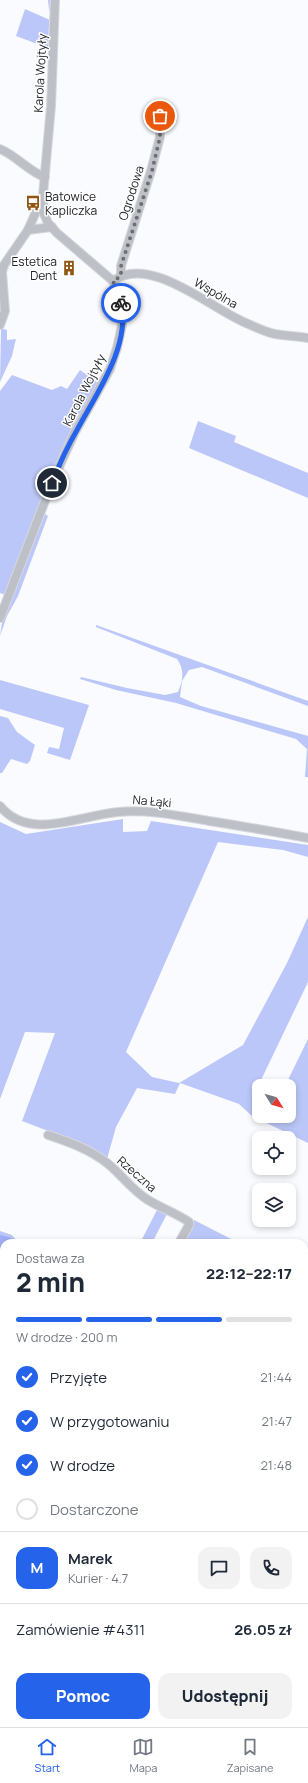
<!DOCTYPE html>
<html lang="pl">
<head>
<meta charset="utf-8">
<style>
  body { margin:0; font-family:Manrope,sans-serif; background:#f2f2f3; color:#1f2937; height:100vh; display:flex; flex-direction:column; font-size:15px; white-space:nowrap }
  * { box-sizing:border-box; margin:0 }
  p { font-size:13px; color:#747a83 }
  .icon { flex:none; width:22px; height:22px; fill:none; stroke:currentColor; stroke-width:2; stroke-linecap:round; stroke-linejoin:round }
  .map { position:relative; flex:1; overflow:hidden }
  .sheet { position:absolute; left:0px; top:1239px; width:308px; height:488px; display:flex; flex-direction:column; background:#fff; border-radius:12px 12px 0 0; box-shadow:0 2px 6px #0003 }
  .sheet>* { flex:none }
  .needle { width:26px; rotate:127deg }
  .controls { position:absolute; left:252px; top:1079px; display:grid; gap:8px }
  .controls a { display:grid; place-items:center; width:44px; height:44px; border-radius:8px; background:#fff; box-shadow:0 2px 6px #0003; font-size:20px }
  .pin { position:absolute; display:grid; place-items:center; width:34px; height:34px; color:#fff; margin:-17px; border:2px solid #fff; border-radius:50%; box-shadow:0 1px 4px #0007 }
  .courier { position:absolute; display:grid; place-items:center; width:40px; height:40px; margin:-20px; border:3px solid #2563eb; border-radius:50%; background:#fff; color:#222; box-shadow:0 1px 5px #0007 }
  .overview em { font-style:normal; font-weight:800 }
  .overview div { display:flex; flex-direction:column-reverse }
  .overview { display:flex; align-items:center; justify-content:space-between; height:68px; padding:0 16px }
  h1 { font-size:26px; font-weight:800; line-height:30px }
  .bar { display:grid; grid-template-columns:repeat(4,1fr); gap:6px 4px; align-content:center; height:48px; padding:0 16px }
  .bar i { height:5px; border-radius:3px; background:#e0e1e3 }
  .bar .on { background:#2563eb }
  .bar p { grid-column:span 4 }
  .line { display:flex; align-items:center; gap:10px; padding:0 16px; border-top:1px solid #e0e1e3 }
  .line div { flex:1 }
  .round { display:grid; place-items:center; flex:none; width:42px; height:42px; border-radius:12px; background:#f2f2f3 }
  ol { padding:0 16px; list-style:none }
  li { display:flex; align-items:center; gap:12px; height:44px }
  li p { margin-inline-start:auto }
  li .icon { padding:4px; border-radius:50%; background:#2563eb; color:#fff; stroke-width:4 }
  li:last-child { color:#747a83 }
  li i { width:22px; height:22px; border:2px solid #e0e1e3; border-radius:50% }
  .primary-button { display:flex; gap:8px; margin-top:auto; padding:8px 16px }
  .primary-button a { flex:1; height:46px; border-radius:12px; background:#2563eb; color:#fff; font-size:16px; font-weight:800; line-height:46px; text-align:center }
  .primary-button a+a { background:#f2f2f3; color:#1f2937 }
  .dock { display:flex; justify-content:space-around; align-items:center; height:56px; border-top:1px solid #e0e1e3; background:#fff; font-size:11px; color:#747a83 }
  .dock a { display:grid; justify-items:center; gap:2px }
  .dock .on { color:#2563eb }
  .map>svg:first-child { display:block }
  .green { fill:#bbc7f9 }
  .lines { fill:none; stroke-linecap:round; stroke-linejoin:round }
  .stream { stroke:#9faff5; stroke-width:2 }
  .river { stroke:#9faff5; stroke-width:12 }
  .minor-casing { stroke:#d7d8dd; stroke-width:10 }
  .minor { stroke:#bec0c8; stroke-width:8 }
  .done { stroke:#6d6f74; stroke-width:4; stroke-dasharray:0 7.2 }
  .route { stroke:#2563eb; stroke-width:5 }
  .labels { text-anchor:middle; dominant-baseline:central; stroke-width:3; stroke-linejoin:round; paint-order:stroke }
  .street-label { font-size:12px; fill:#212329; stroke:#fff }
  .poi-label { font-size:12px; fill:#212329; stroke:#fff; text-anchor:start }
</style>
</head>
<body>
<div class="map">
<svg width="308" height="1727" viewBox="0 0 308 1727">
  <rect width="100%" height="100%" fill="#fafbff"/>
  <!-- green -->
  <g class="green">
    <polygon points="48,0 50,0 48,48 16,36 25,9 50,20"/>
    <polygon points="1,328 7,330 7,340 16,339 12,356 0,382"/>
    <polygon points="80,370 100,384 51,480 5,595 0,593 0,391 12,375 52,390 61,386 67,389"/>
    <polygon points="198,421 236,436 234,442 308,473 308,498 189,448"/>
    <polygon points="45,514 48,516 18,596 7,616 0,636 2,623"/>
    <path d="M 96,625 L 308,701 L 308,706 L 202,667 L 189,670 L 182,681 L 180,697 L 201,706 L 308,736 L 308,777 L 305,777 L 307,749 L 296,739 L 176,703 L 116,690 L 80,679 L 81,677 L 127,688 L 165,695 L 178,692 C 183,680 185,670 177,659 L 96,627 Z"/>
    <polygon points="0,680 89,705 70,760 47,753 49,747 59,749 64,728 0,709"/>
    <polygon points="0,716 8,718 17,732 35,745 30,761 27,764 11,759 2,773 0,773"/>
    <polygon points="123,819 123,832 147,831 151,821 308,845 308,857 283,850 218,842 126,1052 152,1077 179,1083 243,1045 287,963 308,917 308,982 252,1099 259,1104 259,1116 289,1116 289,1086 285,1086 308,1039 308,1143 252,1116 239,1104 180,1083 175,1094 137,1088 116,1127 107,1159 77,1142 22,1121 55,1033 25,1032 0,1099 0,822 26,834"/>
    <polygon points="158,1208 168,1212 152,1243 140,1243"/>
    <polygon points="194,1220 239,1243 196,1243 184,1238"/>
    <polygon points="0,1231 12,1235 19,1243 4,1243 4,1251 0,1250"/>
    <polygon points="304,1276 308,1278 308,1393 304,1394"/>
    <polygon points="139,1723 246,1723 247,1727 136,1727"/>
  </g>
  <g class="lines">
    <!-- stream -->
    <polyline class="stream" points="0,1338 4,1338"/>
    <!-- river -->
    <g class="river">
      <polyline points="0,1241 8,1243"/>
      <polyline points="304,1407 308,1406"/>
    </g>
    <!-- minor casing -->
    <g class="minor-casing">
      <g id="minor">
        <path d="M 0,149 C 17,156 29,172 45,177"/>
        <polyline points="28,230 52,227"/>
        <polyline points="121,276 121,266 151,171 160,137 160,116"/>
        <path d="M 113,281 C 149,253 213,310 246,323 C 255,327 265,332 275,334 C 286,336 297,336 308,338"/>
        <polyline points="0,325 5,311 2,272 4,265 28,230 42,198"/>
        <polyline points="0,618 53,480 75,432 110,369 117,348 122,325 122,309 119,293 113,281 57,233 48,223 44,214 43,195 51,106 55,0"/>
        <path d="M 0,806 C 29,842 80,815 118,812 C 149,809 179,816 209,821 C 242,826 275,832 308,838"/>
        <path d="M 48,1135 C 69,1142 89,1149 107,1163 C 121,1174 132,1190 148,1200 C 161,1208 176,1213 189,1222 L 189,1225 L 179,1243"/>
        <polyline points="0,1306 4,1305"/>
        <polyline points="0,1435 4,1434"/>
        <polyline points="304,1452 308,1452"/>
        <polyline points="0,1542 4,1544"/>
        <polyline points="307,1581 308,1581"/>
        <polyline points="0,1632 4,1634"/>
        <polyline points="304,1635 308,1635"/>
        <polyline points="110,1723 112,1727"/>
        <polyline points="79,1727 82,1723"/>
      </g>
    </g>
    <!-- minor -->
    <use href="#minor" class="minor"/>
  </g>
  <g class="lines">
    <!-- done -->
    <polyline class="done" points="121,303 113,281 121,276 121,266 152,171 160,137 160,116"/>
    <!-- route -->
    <path class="route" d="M 52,483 C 59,465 67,447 77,430 C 96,394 131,346 121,303"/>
  </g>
  <!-- icons -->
  <defs>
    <g id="bus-bare" transform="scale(1.2)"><path d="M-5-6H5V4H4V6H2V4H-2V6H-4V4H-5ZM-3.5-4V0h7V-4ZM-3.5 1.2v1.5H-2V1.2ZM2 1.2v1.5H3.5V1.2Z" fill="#905611" stroke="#fff" stroke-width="2.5" paint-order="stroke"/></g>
    <g id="building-bare" transform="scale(1.2)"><path d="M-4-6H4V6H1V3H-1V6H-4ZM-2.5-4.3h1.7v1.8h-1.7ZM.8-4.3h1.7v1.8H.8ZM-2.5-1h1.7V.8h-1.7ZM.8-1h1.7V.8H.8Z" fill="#905611" stroke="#fff" stroke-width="2.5" paint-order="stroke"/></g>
  </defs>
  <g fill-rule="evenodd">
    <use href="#bus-bare" x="33" y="203"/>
    <use href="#building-bare" x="69" y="268"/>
  </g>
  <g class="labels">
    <!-- street labels -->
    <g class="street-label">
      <text transform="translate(40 73) rotate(-87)">Karola Wojtyły</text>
      <text transform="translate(131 193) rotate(-72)">Ogrodowa</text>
      <text transform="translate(216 293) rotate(30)">Wspólna</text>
      <text transform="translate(84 390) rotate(-63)">Karola Wojtyły</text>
      <text transform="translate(152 801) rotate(5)">Na Łąki</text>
      <text transform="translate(137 1174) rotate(41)">Rzeczna</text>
    </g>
    <!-- poi labels -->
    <g class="poi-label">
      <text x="45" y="196">Batowice<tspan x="45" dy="14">Kapliczka</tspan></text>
      <text x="57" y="261" text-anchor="end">Estetica<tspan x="57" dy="14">Dent</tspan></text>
    </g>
  </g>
</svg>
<div class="controls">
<a><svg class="needle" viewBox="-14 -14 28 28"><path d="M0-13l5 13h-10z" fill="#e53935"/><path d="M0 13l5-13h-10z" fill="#747a83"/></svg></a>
<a><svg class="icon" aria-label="locate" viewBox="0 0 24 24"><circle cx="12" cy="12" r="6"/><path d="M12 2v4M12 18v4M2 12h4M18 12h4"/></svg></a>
<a><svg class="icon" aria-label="layers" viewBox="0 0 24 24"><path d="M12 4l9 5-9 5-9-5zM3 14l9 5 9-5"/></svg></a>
</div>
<div class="pin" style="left:160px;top:116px;background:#ea580c"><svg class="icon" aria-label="bag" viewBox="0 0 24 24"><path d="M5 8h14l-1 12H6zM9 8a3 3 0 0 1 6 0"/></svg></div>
<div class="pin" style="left:52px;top:483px;background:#1f2937"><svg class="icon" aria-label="home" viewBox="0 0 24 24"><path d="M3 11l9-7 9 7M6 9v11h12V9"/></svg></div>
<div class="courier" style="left:121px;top:303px"><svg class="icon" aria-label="bike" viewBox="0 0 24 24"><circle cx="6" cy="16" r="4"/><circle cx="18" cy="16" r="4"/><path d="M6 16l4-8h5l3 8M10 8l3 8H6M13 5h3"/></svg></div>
<section class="sheet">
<div class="overview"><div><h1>2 min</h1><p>Dostawa za</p></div><em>22:12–22:17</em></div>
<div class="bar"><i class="on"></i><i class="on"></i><i class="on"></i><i></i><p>W drodze · 200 m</p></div>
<ol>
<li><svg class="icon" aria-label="check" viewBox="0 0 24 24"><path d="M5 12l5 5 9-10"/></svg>Przyjęte<p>21:44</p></li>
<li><svg class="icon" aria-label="check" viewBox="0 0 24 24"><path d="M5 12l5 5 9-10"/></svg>W przygotowaniu<p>21:47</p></li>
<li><svg class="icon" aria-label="check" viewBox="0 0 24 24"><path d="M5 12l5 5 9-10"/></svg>W drodze<p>21:48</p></li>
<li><i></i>Dostarczone</li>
</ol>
<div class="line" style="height:72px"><b class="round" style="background:#2563eb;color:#fff">M</b><div><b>Marek</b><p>Kurier · 4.7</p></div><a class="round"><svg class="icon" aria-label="chat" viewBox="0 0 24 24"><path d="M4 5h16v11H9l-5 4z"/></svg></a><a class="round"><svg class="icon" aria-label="phone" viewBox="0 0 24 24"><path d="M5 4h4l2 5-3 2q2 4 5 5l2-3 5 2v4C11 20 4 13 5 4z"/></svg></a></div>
<div class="line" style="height:52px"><div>Zamówienie #4311</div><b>26.05 zł</b></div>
<div class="primary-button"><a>Pomoc</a><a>Udostępnij</a></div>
</section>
</div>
<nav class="dock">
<a class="on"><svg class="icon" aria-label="home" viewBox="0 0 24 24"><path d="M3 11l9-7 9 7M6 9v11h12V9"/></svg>Start</a>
<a><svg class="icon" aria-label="map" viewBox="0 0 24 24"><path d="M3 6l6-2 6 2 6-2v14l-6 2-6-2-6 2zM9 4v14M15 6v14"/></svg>Mapa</a>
<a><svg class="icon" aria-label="saved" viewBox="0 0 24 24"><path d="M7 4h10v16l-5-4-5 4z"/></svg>Zapisane</a>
</nav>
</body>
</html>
